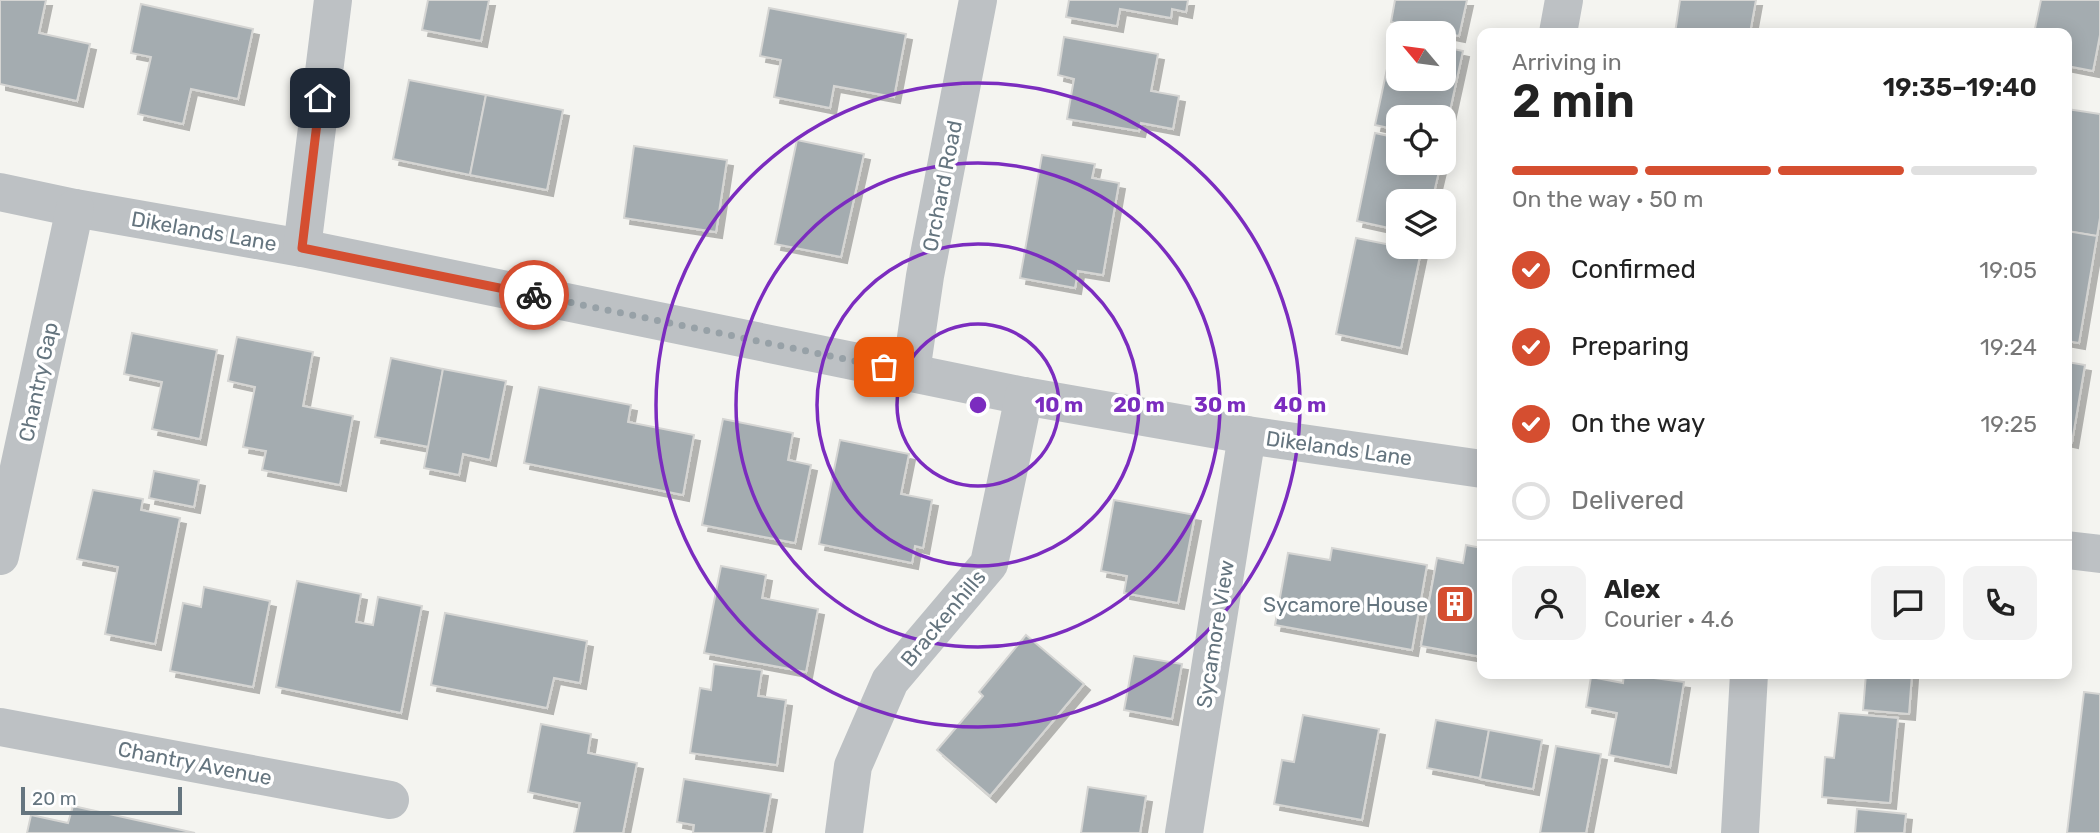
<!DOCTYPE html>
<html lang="en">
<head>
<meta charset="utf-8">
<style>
  body { margin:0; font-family:Rubik,sans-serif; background:#f2f2f2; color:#222; height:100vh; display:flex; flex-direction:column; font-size:26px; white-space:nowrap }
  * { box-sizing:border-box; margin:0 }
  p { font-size:23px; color:#767676 }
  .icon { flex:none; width:38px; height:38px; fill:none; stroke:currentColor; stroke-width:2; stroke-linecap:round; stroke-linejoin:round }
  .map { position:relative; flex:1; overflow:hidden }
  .sheet { position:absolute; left:1477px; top:28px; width:595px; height:651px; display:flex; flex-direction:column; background:#fff; border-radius:14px; box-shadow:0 4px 18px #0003 }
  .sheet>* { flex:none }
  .needle { width:46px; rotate:299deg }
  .buttons { position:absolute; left:1386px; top:21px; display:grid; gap:14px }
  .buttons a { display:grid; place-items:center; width:70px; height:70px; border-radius:14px; background:#fff; box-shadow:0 4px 18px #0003; font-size:35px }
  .scale { position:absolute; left:21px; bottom:18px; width:161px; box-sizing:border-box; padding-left:7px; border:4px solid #65757f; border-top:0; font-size:19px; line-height:24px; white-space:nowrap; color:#65757f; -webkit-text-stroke:5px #fff; paint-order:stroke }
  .pin { position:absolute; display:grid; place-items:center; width:60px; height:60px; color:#fff; margin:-30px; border-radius:14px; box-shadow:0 4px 10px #0006 }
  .courier { position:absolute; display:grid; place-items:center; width:70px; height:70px; margin:-35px; border:5px solid #d54e30; border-radius:50%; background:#fff; color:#222; box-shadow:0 2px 9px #0007 }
  .overview em { font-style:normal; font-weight:600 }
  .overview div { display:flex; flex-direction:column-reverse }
  .overview { display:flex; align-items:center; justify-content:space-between; height:119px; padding:0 35px }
  h1 { font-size:46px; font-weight:600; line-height:52px }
  .bar { display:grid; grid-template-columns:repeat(4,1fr); gap:10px 7px; align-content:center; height:84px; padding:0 35px }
  .bar i { height:9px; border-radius:5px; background:#e0e0e0 }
  .bar .on { background:#d54e30 }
  .bar p { grid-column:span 4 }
  .line { display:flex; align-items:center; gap:18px; padding:0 35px; border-top:2px solid #e0e0e0 }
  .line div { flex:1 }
  .round { display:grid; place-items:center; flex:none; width:74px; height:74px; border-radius:14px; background:#f2f2f2 }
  ol { padding:0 35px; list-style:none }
  li { display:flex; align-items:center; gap:21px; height:77px }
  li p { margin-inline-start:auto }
  li .icon { padding:7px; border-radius:50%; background:#d54e30; color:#fff; stroke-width:4 }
  li:last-child { color:#767676 }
  li i { width:38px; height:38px; border:4px solid #e0e0e0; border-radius:50% }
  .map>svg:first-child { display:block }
  .building { fill:#a4acb0; stroke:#d5d5d3; stroke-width:2; filter:url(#shadow) }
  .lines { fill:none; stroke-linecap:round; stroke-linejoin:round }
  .minor { stroke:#bdc1c4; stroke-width:38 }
  .done { stroke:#97a1a7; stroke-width:7; stroke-dasharray:0 12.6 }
  .route { stroke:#d54e30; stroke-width:9 }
  .ring { fill:none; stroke:#7b2cbf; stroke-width:3.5 }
  .labels { text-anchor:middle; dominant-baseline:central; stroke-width:7; stroke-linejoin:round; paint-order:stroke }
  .street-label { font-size:21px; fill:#65757f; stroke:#fff }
  .poi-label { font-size:21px; fill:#65757f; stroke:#fff; text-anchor:end }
  .centre { fill:#7b2cbf; stroke:#fff; stroke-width:3.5 }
  .ring-label { font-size:21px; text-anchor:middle; font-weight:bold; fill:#7b2cbf; stroke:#fff; stroke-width:7; stroke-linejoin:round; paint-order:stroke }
</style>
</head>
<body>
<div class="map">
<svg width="2100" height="833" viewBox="0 0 2100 833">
  <defs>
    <filter id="shadow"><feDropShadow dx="6" dy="6" stdDeviation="0" flood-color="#0004"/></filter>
  </defs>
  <rect width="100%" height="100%" fill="#f4f4f0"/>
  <!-- building -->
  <g class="building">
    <polygon points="0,0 46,0 39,33 90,44 77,101 0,84"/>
    <polygon points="428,0 489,0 481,41 422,30"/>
    <polygon points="1069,0 1188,0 1186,12 1172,9 1171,18 1120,9 1117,26 1066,17"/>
    <polygon points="1395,0 1467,0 1459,36 1391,22"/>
    <polygon points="1680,0 1756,0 1750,33 1675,33"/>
    <polygon points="2041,0 2100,0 2100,35 2093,71 2067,66 2067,33 2034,33"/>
    <polygon points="141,4 253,29 238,99 191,89 183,124 138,114 151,57 131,53"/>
    <polygon points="769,8 906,34 894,97 834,86 830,108 774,97 781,60 760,56"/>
    <polygon points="1394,36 1398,37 1398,79 1444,79 1444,47 1463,51 1444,138 1444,117 1398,117 1398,130 1375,125"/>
    <polygon points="1064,37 1158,54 1151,91 1179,96 1173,129 1141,123 1139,131 1067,119 1074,79 1058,75"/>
    <polygon points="409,80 486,95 470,175 393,159"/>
    <polygon points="486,95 563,110 547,190 470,175"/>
    <polygon points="2067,109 2100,114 2100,218 2097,236 2067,231"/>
    <polygon points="1375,133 1398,138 1398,163 1441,163 1432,201 1398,201 1398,230 1357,221"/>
    <polygon points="797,140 864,154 841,257 775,244"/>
    <polygon points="634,146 727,160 716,232 624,218"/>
    <polygon points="1042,155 1095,164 1092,178 1119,183 1103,275 1078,271 1075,288 1020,278"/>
    <polygon points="2067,231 2097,236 2079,343 2067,341"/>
    <polygon points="1356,238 1421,251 1401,348 1336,334"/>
    <polygon points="132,333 217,350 200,439 152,429 162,382 124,374"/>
    <polygon points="237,337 313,352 303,406 353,416 340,485 262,470 266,451 243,447 255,387 228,381"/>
    <polygon points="391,358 443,369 429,447 375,437"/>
    <polygon points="2067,362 2085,365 2072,442 2067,441"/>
    <polygon points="443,369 506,381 490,460 463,454 459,475 424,468"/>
    <polygon points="539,387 631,405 628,422 694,435 683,495 524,463"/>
    <polygon points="723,419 793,433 788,460 811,465 795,543 702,525"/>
    <polygon points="840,440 909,454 901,494 932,500 923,548 915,546 912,563 819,544"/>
    <polygon points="154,471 199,480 194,507 149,498"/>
    <polygon points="93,490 143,499 141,510 180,518 155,644 105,634 118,567 77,559"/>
    <polygon points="1114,500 1195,515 1178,603 1124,593 1127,576 1101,571"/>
    <polygon points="1466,545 1482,548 1482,657 1421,646 1437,558 1463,563"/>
    <polygon points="1332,548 1427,565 1412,650 1275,625 1288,553 1330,560"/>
    <polygon points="721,566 766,575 762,598 818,609 806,672 704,653"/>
    <polygon points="297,581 361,594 356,622 373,625 378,597 422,606 401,713 276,687"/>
    <polygon points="204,587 270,601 253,687 170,671 183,603 201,607"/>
    <polygon points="445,613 587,641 580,683 554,678 547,708 431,685"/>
    <polygon points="1026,635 1084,684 990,796 937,750 983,696 979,692"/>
    <polygon points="1134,656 1182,664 1172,719 1124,710"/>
    <polygon points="714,664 762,670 758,696 786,700 777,765 690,753 700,688 711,690"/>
    <polygon points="1624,674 1684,682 1670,767 1609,755 1617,713 1586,707 1591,677 1623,683"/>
    <polygon points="1866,674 1912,674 1909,714 1863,710"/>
    <polygon points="2084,692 2100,694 2100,833 2067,833"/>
    <polygon points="1839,713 1898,718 1890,803 1822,797 1825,757 1834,758"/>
    <polygon points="1303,715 1379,729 1362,820 1274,804 1282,760 1294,762"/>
    <polygon points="1436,720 1489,730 1480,778 1427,768"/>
    <polygon points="541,724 591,734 588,753 637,763 623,833 574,833 580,803 528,792"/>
    <polygon points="1489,730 1542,740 1533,789 1480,779"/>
    <polygon points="1556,746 1601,754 1586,833 1540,833"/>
    <polygon points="684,779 771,794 764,833 693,833 694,825 677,822"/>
    <polygon points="1088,787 1146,796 1140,833 1081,833"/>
    <polygon points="73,806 195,833 27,833 31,815 68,823"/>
    <polygon points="1857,809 1906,814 1904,833 1855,833"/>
  </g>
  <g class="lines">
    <!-- minor -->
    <g class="minor">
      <polyline points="1558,33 1564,0"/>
      <polyline points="0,192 75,208 302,248 1024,396 1247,435 1482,469"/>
      <polyline points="302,248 333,0"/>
      <polyline points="911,372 925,276 978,0"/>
      <polyline points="2067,550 2100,554"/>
      <polyline points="0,556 75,208"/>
      <polyline points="0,727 390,800"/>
      <polyline points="844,833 853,766 890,681 989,564 1024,396"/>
      <polyline points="1184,833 1247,435"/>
      <polyline points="1740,833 1749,674"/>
    </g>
  </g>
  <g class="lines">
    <!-- done -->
    <polyline class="done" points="534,295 884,367"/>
    <!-- route -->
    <polyline class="route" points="320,98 302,248 534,295"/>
  </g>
  <!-- distance rings -->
  <g class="ring">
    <circle cx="978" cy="405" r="81"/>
    <circle cx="978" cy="405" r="161"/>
    <circle cx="978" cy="405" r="242"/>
    <circle cx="978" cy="405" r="322"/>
  </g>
  <!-- icons -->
  <defs>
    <g id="building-square" transform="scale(2.0125)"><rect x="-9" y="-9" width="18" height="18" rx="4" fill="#d54e30" stroke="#fff"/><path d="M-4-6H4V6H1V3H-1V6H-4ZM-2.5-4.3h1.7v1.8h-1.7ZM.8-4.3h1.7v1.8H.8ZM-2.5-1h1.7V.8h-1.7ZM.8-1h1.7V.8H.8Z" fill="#fff"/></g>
  </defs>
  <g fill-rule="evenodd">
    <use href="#building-square" x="1455" y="604"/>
  </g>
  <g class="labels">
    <!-- street labels -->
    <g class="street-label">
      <text transform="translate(942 186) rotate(-79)">Orchard Road</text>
      <text transform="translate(204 231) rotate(10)">Dikelands Lane</text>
      <text transform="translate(38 382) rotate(-78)">Chantry Gap</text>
      <text transform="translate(1339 448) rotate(8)">Dikelands Lane</text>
      <text transform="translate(943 618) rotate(-50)">Brackenhills</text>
      <text transform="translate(1215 634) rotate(-81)">Sycamore View</text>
      <text transform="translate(195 763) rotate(11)">Chantry Avenue</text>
    </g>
    <!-- poi labels -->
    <g class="poi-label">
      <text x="1428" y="604">Sycamore House</text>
    </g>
  </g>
  <circle cx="978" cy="405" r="10" class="centre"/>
  <g class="ring-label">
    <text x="1059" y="412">10 m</text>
    <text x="1139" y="412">20 m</text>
    <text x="1220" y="412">30 m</text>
    <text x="1300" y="412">40 m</text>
  </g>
</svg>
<div class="buttons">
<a><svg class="needle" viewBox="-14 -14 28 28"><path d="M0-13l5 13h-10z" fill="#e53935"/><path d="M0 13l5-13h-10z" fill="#767676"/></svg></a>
<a><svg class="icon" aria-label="locate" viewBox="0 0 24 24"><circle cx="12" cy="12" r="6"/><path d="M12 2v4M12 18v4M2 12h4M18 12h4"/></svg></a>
<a><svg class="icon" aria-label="layers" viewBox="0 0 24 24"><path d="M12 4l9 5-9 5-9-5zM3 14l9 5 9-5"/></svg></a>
</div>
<div class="scale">20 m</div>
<div class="pin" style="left:884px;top:367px;background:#ea580c"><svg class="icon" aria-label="bag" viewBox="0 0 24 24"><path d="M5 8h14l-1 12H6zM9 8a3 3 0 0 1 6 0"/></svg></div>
<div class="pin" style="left:320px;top:98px;background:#1f2937"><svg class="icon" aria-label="home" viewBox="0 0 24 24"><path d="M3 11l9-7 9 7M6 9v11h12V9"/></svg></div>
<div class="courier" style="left:534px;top:295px"><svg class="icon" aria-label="bike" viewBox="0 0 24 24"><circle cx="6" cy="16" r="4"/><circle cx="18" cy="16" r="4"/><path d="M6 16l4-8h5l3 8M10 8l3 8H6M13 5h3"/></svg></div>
<section class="sheet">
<div class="overview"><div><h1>2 min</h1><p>Arriving in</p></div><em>19:35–19:40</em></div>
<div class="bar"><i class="on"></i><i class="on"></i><i class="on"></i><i></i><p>On the way · 50 m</p></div>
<ol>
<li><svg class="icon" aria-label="check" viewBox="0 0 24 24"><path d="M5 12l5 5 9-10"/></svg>Confirmed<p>19:05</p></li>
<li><svg class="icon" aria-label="check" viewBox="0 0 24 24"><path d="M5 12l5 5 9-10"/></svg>Preparing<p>19:24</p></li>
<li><svg class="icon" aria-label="check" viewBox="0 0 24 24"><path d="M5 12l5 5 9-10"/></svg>On the way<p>19:25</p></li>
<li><i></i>Delivered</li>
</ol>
<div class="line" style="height:126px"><a class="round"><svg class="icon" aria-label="person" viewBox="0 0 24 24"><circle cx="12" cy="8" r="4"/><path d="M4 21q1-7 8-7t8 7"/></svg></a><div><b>Alex</b><p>Courier · 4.6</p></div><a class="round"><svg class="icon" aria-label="chat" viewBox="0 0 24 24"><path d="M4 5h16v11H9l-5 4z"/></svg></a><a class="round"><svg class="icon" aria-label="phone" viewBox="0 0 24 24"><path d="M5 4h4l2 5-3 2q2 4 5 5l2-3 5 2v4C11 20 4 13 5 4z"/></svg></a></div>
</section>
</div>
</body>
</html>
